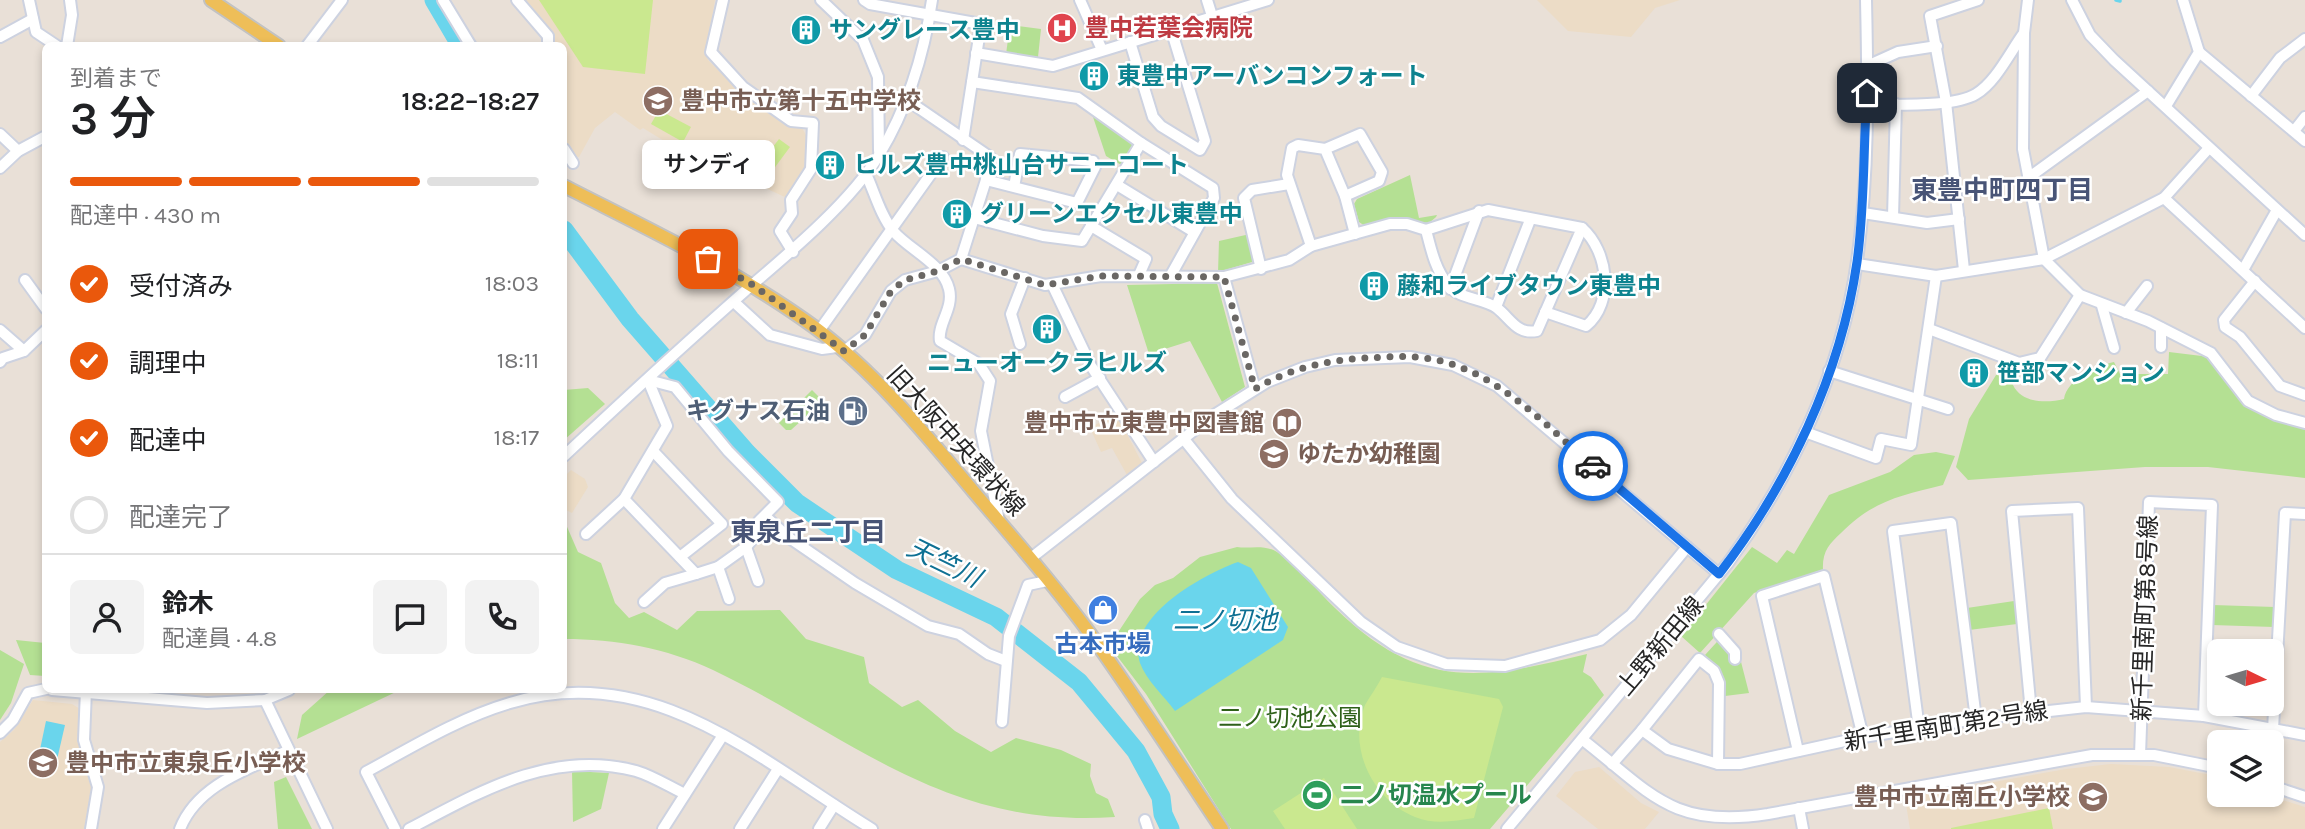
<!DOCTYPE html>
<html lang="ja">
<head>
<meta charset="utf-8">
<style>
  body { margin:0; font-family:Karla,"Noto Sans JP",sans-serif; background:#f2f2f2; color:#202124; height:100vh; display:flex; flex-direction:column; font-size:26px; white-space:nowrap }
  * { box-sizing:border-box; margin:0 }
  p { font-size:23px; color:#757577 }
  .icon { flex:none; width:38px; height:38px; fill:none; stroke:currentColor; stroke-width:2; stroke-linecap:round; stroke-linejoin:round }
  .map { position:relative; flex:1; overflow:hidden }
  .panel { position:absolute; left:42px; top:42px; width:525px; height:651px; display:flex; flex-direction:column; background:#fff; border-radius:10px; box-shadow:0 4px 10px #0003 }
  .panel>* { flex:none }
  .needle { width:46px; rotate:95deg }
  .fabs { position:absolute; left:2207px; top:639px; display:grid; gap:14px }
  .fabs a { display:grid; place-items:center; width:77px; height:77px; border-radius:10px; background:#fff; box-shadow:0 4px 10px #0003; font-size:35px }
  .pin { position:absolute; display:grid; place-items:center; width:60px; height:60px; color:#fff; margin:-30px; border-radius:14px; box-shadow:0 4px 10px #0006 }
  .courier { position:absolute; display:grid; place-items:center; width:70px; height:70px; margin:-35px; border:5px solid #1a73e8; border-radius:50%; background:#fff; color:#222; box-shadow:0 2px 9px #0007 }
  .bubble { position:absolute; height:49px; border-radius:10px; background:#fff; box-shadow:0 4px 10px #0003; font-size:23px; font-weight:600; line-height:49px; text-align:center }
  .overview em { font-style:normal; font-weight:600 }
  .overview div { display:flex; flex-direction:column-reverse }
  .overview { display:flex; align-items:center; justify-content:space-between; height:119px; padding:0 28px }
  h1 { font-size:46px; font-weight:600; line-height:52px }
  .bar { display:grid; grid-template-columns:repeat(4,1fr); gap:10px 7px; align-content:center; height:84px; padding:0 28px }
  .bar i { height:9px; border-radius:5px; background:#e0e0e0 }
  .bar .on { background:#ea580c }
  .bar p { grid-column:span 4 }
  .line { display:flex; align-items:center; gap:18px; padding:0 28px; border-top:2px solid #e0e0e0 }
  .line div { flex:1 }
  .round { display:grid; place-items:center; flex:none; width:74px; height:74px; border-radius:10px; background:#f2f2f2 }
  ol { padding:0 28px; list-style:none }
  li { display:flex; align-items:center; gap:21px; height:77px }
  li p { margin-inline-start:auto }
  li .icon { padding:7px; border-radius:50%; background:#ea580c; color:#fff; stroke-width:4 }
  li:last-child { color:#757577 }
  li i { width:38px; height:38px; border:4px solid #e0e0e0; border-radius:50% }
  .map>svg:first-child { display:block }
  .education { fill:#ecdcc6 }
  .green { fill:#b4e093 }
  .pitch { fill:#cae88f }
  .water { fill:#6ad5ec }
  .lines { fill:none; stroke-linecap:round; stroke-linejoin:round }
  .stream { stroke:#6ad5ec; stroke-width:3.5 }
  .river { stroke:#6ad5ec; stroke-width:19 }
  .minor-casing { stroke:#cdd2e0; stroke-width:14 }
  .major-casing { stroke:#c2c2c2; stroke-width:16 }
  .minor { stroke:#fff; stroke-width:10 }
  .major { stroke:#eebe58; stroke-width:12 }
  .done { stroke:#6a6764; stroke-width:7; stroke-dasharray:0 12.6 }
  .route { stroke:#1a73e8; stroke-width:9 }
  .labels { text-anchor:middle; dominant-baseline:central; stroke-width:5; stroke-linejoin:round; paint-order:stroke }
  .health-label { font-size:24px; font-weight:bold; fill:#be3a42; stroke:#fff; text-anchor:start }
  .culture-label { font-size:24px; font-weight:bold; fill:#0d838f; stroke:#fff; text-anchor:start }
  .education-label { font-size:24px; font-weight:bold; fill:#785e54; stroke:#fff; text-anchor:start }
  .service-label { font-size:24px; font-weight:bold; fill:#4e5e75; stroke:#fff; text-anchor:end }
  .street-label { font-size:24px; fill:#262626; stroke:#fff }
  .shop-label { font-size:24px; font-weight:bold; fill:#366cbe; stroke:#fff }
  .park-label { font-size:24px; fill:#2e6119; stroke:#fff }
  .leisure-label { font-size:24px; font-weight:bold; fill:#27864d; stroke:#fff; text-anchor:start }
  .neighbourhood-label { font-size:26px; font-weight:bold; fill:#485476; stroke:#fff }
  .water-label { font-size:26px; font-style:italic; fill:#0e7093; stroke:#fff }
</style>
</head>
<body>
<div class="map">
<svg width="2305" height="829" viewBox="0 0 2305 829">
  <rect width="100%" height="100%" fill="#e9e0d7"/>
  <!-- education -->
  <g class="education">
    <polygon points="525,0 715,0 706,54 708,60 739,91 787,125 802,128 806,135 806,168 787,198 669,144 643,128 640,130 615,112 595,128 579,157 574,156 564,138 564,46 553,45 554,33"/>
    <polygon points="1537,0 1680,0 1655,8 1631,37 1568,31"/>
    <polygon points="1116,413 1142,463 1127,475 1112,448 1101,452 1090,428"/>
    <polygon points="571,470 585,479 588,487 572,513 564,509 564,477"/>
    <polygon points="33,700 72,704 80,709 80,745 92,784 85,829 0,829 0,742 14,730"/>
    <polygon points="2111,764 2169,767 2211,775 2219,778 2219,794 2267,795 2305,807 2305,829 1910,829 1905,798 2066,769"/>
    <polygon points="1599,767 1641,803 1659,812 1645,829 1598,829 1556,796 1575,772"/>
  </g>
  <!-- green -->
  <g class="green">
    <polygon points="1010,25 1041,29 1038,57 1006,54"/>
    <polygon points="1092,114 1132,143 1133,147 1123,166 1106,156"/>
    <polygon points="1410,175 1419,218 1437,215 1436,217 1428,224 1397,218 1365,226 1359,222 1354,204 1357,199"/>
    <polygon points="1250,234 1255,257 1252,262 1218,272 1219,241"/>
    <polygon points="1217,283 1245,387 1222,402 1190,341 1149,354 1127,285"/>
    <path d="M 2169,352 L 2210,357 L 2245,404 L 2305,427 L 2305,478 L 2208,467 L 2145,467 L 1968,480 L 1956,467 L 1969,419 L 2004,362 C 2008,369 2009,376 2013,385 C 2022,404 2048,403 2064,399 C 2067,379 2097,366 2114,362 L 2120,374 L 2168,374 Z"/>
    <polygon points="588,388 605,404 564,440 564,390"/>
    <polygon points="812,390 823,401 791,430 786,430 779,423"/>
    <path d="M 1936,452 L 1955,456 L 1943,485 C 1900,496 1874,500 1841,533 C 1829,544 1822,552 1823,570 L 1754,593 L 1700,653 L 1681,636 L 1752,547 L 1777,563 L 1787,550 L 1794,554 L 1829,495 L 1890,472 L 1914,455 Z"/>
    <path d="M 564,520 L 578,552 L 601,563 L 615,603 L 629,618 L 644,612 L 677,630 L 697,611 L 780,610 L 806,639 L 864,657 L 869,683 L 902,707 L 918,700 L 955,731 L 991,752 L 1016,738 L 1061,750 L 1091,764 L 1090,776 L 1096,793 L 1108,799 L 1115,817 C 944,829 851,736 713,670 C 666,648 616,639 564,639 Z"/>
    <path d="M 1237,547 C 1250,549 1264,544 1277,552 C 1298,565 1317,591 1335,608 C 1420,691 1481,680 1587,654 L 1583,672 L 1591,677 L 1604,695 L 1490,829 L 1231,829 L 1146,694 L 1104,639 L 1113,640 L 1140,599 L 1155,585 L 1173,578 L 1200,557 Z"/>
    <polygon points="2014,601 2017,624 1969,630 1967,608"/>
    <polygon points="2213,605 2275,607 2274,627 2212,625"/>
    <polygon points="1726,632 1739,654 1749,693 1725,696 1718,670 1705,655"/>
    <polygon points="16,640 45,643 45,676 30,675"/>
    <polygon points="0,650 24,664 11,703 0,720"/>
    <polygon points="330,690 400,690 297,739 302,715"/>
    <polygon points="572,771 609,773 601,809 573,822"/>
    <polygon points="286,777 312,829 278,829 274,782"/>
  </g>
  <!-- pitch -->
  <g class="pitch">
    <polygon points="539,0 653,0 645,74 583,67"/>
    <polygon points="659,110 691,127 683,142 651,124"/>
    <polygon points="779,139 790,147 767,178 756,169"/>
    <path d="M 1382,677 L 1499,699 L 1503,707 L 1474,818 C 1454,821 1435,825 1415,817 C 1373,800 1347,748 1365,705 C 1370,696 1377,687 1382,677 Z"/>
    <polygon points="1324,778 1357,829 1285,829 1273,811"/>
    <polygon points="2049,808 2053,829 1951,829 1951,828"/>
  </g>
  <!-- water -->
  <g class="water">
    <path d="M 1238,562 L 1251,568 L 1288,627 L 1283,640 L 1175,711 C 1164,696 1146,680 1140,663 C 1125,617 1204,574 1238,562 Z"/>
    <polygon points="46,721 65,725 56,764 38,759"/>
  </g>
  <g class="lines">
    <!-- stream -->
    <polyline class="stream" points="2116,0 2120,1"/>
    <!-- river -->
    <g class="river">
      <polyline points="434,0 461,46"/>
      <polyline points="564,230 630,319 747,453 797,503 897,570 996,617 1079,682 1136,751 1161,797 1163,814 1170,829"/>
    </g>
    <!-- minor casing -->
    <g class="minor-casing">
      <g id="minor">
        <polyline points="29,0 36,32 57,46"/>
        <polyline points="443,0 471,46"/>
        <polyline points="517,0 548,36 548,46"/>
        <polyline points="723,0 711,52 743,87 791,121 813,123 811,169 791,200 792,213 780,231 793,252"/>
        <polyline points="821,0 863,40 878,77 879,151"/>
        <polyline points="864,0 870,4 981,24 963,140"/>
        <polyline points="1080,0 1102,50"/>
        <polyline points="1207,0 1212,16"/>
        <polyline points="2028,0 2024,33 2023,149 2044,259 2080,295 2148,321 2211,353 2248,401 2276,415 2305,423"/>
        <polyline points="2072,0 2090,35 2114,60 2305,235"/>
        <polyline points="0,37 33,19"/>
        <polyline points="1130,42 1153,117 1161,126 1200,150 1205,141 1171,29"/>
        <polyline points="67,46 72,15 70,0"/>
        <polyline points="307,46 342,0"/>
        <polyline points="2199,52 2305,141"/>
        <polyline points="976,53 1053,66 1268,0"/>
        <polyline points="1867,66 1898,52 1937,46"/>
        <polyline points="972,82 1078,98 1141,143 1213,188 1214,198 1171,275"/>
        <polyline points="2251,96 2280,58 2305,39"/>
        <path d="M 1866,105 C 1893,104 1953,108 1976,94 C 1996,82 2010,52 2024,33"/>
        <polyline points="2166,106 2199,52 2183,0"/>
        <polyline points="2294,131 2305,117"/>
        <polyline points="0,134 18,151"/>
        <polyline points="564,149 573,163"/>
        <polyline points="1325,149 1360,134 1382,172 1379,181 1345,196"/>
        <polyline points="0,168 18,151 46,136"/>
        <path d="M 866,174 C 874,191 881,217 894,232 C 910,250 943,264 949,289 C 954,309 937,324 940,341 L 979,364 L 990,381 L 981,431 L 999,521"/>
        <polyline points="2028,178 2148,91"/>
        <polyline points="986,180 1077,203 1095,167 1093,161 1020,154 1014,187"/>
        <polyline points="1117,185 1194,232"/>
        <polyline points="2164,198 2305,328"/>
        <polyline points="1863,213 1927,223 1959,219"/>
        <polyline points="1893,217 1896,104"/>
        <polyline points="974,218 1043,236 1082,241 1141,143"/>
        <polyline points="1091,226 1146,259 1139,275"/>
        <polyline points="1311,246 1287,175 1292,148 1298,145 1325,149 1345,196 1355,234"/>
        <path d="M 961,259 L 1045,285 L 1101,276 L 1224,277 L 1289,260 L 1311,246 L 1390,224 L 1407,224 L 1426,230 C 1431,249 1435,269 1448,285 C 1458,299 1483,298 1497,308 C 1511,319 1517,335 1537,331 L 1582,228 L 1488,210 L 1426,230"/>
        <polyline points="1857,264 1936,276 2044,259 2164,198 2209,148"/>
        <polyline points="1261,269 1244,198 1252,190 1289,184"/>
        <polyline points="1964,270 1946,102 1930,16 1978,0"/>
        <polyline points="2243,270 2277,210"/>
        <polyline points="1224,277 1255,389"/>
        <polyline points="25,280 46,309"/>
        <polyline points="2255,281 2224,320 2225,327 2240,337 2280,386 2305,395"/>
        <polyline points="1052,284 1091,366 1154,462"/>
        <polyline points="1450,289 1479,211"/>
        <polyline points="734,302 770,335 822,349 837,347"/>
        <polyline points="2102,306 2114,348"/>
        <polyline points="1496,307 1530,220"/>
        <path d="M 1545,312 L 1586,326 C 1615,302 1608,251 1582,228"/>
        <polyline points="2126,313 2147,286"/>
        <polyline points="2161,328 2161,347"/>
        <polyline points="1929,329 2019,363 2040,358 2080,295"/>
        <polyline points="0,330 24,351"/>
        <polyline points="819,331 943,157"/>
        <polyline points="1020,344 1011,314 1025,278"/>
        <polyline points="844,351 865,335 891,291 905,280 938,271 961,259 986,180 990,157 907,100"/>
        <polyline points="0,362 3,358 24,351 46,330"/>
        <polyline points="1829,371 1948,409"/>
        <polyline points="1065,397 1100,378"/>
        <polyline points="1805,432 1876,458 1881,439 1911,445 1936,276"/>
        <polyline points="1183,438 1232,499 1361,622 1397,647 1446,664 1505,666 1600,640 1631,615 1687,547"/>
        <polyline points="653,451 722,524 680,557"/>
        <path d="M 564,456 C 626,398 689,340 753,284 C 793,250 852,200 879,155 C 908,107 924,55 932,0"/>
        <polyline points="624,499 696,574 718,567 746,547 755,536 759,521 778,502 728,451 675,387 648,380"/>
        <polyline points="766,517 788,537 855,583 928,626 959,634 988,654 1006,661"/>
        <polyline points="586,534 624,499 667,426 648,380"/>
        <polyline points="746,547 758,581"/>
        <polyline points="1031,558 1211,417 1267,382 1305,367 1335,360 1410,357 1453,365 1497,386 1719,574"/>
        <polyline points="718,567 729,599"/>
        <polyline points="644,602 665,583 696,574"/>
        <polyline points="1719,634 1735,652 1735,659"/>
        <polyline points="52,690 207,703 265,700 289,690"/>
        <polyline points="86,690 84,740 98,787 91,829"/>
        <polyline points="265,700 327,829"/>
        <polyline points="2031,712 2012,511 2078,508 2086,707"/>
        <polyline points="1002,722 1009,636 1028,585 1047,581"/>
        <polyline points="1919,729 1893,531 1951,523 1976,719"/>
        <polyline points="2273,729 2285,513 2305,514"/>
        <polyline points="1642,730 1699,659 1714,671 1719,683 1718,764"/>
        <polyline points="0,733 13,720 28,693 46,689"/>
        <path d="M 1583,740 C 1651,793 1672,829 1768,814 L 2092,755 L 2154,755 L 2219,768"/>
        <polyline points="1798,751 1762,596 1824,576 1863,737"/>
        <polyline points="2140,755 2149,502 2212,505 2204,716"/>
        <polyline points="1612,764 1642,730 1668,749 1718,764 1740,764 1863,737 1976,719 2086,707 2204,716 2305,735"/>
        <polyline points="2272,786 2305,797"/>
        <polyline points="1799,808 1803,829"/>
        <polyline points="1145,820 1148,829"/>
        <path d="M 180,829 C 197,785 248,769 287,751"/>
        <path d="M 395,829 L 366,772 C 412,747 459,718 510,703 C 653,660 759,760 872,829"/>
        <path d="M 409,829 C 481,791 552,749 636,771 C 653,776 670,787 685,794"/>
        <polyline points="663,829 723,735"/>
        <polyline points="740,829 778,769"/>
        <polyline points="819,829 834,805"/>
        <path d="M 1507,829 L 1728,563 C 1792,475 1842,370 1857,261 C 1869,175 1868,87 1866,0"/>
      </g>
    </g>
    <!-- major casing -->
    <g class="major-casing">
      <g id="major">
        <polyline points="211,0 279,46"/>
        <path d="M 564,186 C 650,230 738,271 817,329 C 877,374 926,435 974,492 C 1013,538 1053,583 1088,631 C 1135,696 1178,763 1222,829"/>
      </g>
    </g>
    <!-- minor -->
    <use href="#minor" class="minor"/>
    <!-- major -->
    <use href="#major" class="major"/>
  </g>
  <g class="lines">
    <!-- done -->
    <path class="done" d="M 708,259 L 753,285 L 844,351 L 865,335 L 891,291 L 905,280 L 938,271 L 961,259 L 1045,285 L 1101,276 L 1224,277 L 1255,389 C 1290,368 1327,360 1367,358 C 1388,357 1410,355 1431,359 C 1496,370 1545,425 1593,466"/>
    <!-- route -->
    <path class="route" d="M 1593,466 L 1719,574 C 1788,485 1841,374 1857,262 C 1865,205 1863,149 1867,93"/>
  </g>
  <!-- icons -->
  <defs>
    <g id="hospital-disc" transform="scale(1.575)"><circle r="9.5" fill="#e0444e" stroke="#fff"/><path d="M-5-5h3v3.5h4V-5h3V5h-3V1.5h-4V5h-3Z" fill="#fff"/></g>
    <g id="building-disc" transform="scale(1.575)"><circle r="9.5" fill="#0f9aa8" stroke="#fff"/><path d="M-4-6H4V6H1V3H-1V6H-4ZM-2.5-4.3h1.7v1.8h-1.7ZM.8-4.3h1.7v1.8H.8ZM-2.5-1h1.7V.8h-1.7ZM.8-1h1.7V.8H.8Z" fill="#fff"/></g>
    <g id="school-disc" transform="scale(1.575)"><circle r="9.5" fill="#8d6e63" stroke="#fff"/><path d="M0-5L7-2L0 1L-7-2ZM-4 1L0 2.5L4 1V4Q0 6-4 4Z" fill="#fff"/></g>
    <g id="fuel-disc" transform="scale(1.575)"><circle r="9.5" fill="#5c6f8a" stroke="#fff"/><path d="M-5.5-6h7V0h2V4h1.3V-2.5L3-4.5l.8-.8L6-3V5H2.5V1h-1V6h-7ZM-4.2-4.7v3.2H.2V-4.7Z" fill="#fff"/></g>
    <g id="library-disc" transform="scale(1.575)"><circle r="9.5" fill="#8d6e63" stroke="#fff"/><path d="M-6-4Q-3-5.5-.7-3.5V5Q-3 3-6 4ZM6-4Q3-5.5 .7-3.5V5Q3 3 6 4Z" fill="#fff"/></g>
    <g id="shop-disc" transform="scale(1.575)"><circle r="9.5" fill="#3f7fe0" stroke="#fff"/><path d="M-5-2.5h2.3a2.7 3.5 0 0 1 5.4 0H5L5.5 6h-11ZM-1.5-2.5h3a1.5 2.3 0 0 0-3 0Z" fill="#fff"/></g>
    <g id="stadium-disc" transform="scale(1.575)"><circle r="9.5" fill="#2e9e5b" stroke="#fff"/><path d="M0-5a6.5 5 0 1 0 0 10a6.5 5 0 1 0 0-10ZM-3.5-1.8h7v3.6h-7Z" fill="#fff"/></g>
  </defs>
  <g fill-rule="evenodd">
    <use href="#hospital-disc" x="1062" y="28"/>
    <use href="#building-disc" x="806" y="30"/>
    <use href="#building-disc" x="1094" y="76"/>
    <use href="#school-disc" x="658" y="101"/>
    <use href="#building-disc" x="830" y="165"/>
    <use href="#building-disc" x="957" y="214"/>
    <use href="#building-disc" x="1374" y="286"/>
    <use href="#building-disc" x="1047" y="329"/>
    <use href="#building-disc" x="1974" y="373"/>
    <use href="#fuel-disc" x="853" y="411"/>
    <use href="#library-disc" x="1287" y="423"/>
    <use href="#school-disc" x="1274" y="454"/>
    <use href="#shop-disc" x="1103" y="610"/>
    <use href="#school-disc" x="43" y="763"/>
    <use href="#stadium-disc" x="1317" y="795"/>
    <use href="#school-disc" x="2093" y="797"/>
  </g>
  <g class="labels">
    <!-- health labels -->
    <g class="health-label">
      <text x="1085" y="28">豊中若葉会病院</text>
    </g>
    <!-- culture labels -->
    <g class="culture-label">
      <text x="829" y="30">サングレース豊中</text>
      <text x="1117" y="76">東豊中アーバンコンフォート</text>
      <text x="853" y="165">ヒルズ豊中桃山台サニーコート</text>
      <text x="980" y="214">グリーンエクセル東豊中</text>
      <text x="1397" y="286">藤和ライブタウン東豊中</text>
      <text x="1047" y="363" text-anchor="middle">ニューオークラヒルズ</text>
      <text x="1997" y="373">笹部マンション</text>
    </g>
    <!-- education labels -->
    <g class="education-label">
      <text x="681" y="101">豊中市立第十五中学校</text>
      <text x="1264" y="423" text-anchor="end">豊中市立東豊中図書館</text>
      <text x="1297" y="454">ゆたか幼稚園</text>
      <text x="66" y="763">豊中市立東泉丘小学校</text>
      <text x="2070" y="797" text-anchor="end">豊中市立南丘小学校</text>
    </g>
    <!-- service labels -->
    <g class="service-label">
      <text x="830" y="411">キグナス石油</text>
    </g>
    <!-- street labels -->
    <g class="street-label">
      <text transform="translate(956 441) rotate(48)">旧大阪中央環状線</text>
      <text transform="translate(2145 618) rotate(-88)">新千里南町第8号線</text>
      <text transform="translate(1660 646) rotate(-50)">上野新田線</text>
      <text transform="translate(1946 726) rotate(-9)">新千里南町第2号線</text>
    </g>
    <!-- shop labels -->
    <g class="shop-label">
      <text x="1103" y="644">古本市場</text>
    </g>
    <!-- park labels -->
    <g class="park-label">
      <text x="1290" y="718">二ノ切池公園</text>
    </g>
    <!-- leisure labels -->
    <g class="leisure-label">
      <text x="1340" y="795">二ノ切温水プール</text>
    </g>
    <!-- neighbourhood labels -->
    <g class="neighbourhood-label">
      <text x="2002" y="190">東豊中町四丁目</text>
      <text x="808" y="532">東泉丘二丁目</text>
    </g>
    <!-- water labels -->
    <g class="water-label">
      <text transform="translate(944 563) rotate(26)">天竺川</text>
      <text x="1225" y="620">二ノ切池</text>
    </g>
  </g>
</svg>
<div class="fabs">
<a><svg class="needle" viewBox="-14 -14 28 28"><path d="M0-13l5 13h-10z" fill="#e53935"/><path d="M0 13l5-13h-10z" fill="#757577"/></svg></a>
<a><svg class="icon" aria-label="layers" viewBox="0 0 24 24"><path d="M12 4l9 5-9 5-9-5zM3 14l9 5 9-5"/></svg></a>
</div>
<div class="pin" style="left:708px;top:259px;background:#ea580c"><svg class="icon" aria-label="bag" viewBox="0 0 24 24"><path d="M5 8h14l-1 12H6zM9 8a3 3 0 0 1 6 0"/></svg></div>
<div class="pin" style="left:1867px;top:93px;background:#1f2937"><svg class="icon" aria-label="home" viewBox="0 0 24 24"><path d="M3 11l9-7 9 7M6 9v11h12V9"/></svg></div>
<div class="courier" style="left:1593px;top:466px"><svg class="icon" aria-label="car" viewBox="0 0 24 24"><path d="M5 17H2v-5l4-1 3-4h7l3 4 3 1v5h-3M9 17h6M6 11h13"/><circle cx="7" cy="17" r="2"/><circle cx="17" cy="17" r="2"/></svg></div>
<div class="bubble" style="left:642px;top:140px;width:133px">サンディ</div>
<section class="panel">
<div class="overview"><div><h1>3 分</h1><p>到着まで</p></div><em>18:22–18:27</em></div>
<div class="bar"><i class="on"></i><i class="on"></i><i class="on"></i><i></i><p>配達中 · 430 m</p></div>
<ol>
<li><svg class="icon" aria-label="check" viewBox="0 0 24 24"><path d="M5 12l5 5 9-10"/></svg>受付済み<p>18:03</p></li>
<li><svg class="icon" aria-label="check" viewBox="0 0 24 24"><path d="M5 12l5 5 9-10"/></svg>調理中<p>18:11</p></li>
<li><svg class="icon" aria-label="check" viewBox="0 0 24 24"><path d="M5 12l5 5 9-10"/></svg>配達中<p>18:17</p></li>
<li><i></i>配達完了</li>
</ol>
<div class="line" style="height:126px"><a class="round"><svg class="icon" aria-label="person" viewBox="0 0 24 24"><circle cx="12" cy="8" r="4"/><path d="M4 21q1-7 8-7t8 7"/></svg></a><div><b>鈴木</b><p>配達員 · 4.8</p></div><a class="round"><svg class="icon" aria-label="chat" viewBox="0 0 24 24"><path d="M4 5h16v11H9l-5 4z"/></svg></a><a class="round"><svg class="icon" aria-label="phone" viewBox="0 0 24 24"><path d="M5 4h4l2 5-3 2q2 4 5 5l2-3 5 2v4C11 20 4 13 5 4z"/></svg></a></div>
</section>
</div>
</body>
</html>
